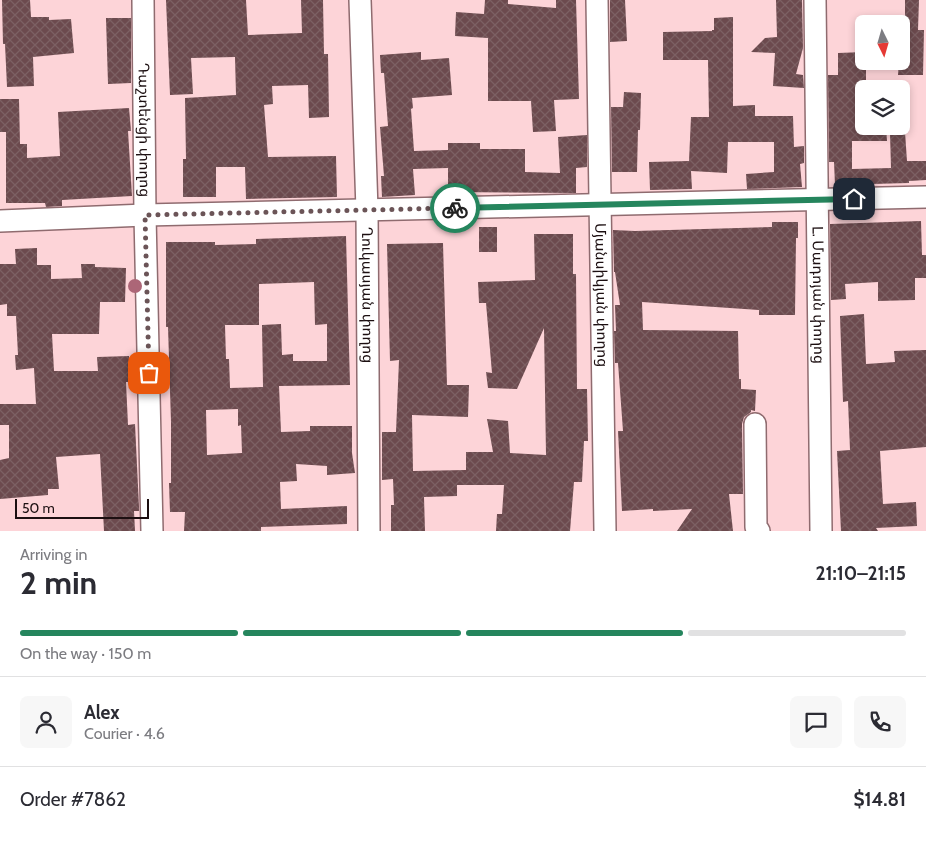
<!DOCTYPE html>
<html lang="en">
<head>
<meta charset="utf-8">
<style>
  body { margin:0; font-family:Cabin,"Noto Sans Armenian",sans-serif; background:#f7f7f7; color:#2b2b33; height:100vh; display:flex; flex-direction:column; font-size:19px; white-space:nowrap }
  * { box-sizing:border-box; margin:0 }
  p { font-size:16px; color:#7c7c81 }
  .icon { flex:none; width:28px; height:28px; fill:none; stroke:currentColor; stroke-width:2; stroke-linecap:round; stroke-linejoin:round }
  .map { position:relative; height:531px; overflow:hidden }
  .drawer { display:flex; flex-direction:column; background:#fff; flex:1 }
  .drawer>* { flex:none }
  .needle { width:32px; rotate:175deg }
  .fabs { position:absolute; left:855px; top:15px; display:grid; gap:10px }
  .fabs a { display:grid; place-items:center; width:55px; height:55px; border-radius:8px; background:#fff; box-shadow:0 2px 8px #0003; font-size:25px }
  .scale { position:absolute; left:15px; bottom:12px; width:134px; box-sizing:border-box; padding-left:5px; border:2px solid #1c0f11; border-top:0; font-size:14px; line-height:18px; white-space:nowrap; color:#1c0f11; -webkit-text-stroke:4px #fdd4d8; paint-order:stroke }
  .pin { position:absolute; display:grid; place-items:center; width:42px; height:42px; color:#fff; margin:-21px; border-radius:10px; box-shadow:0 2px 8px #0006 }
  .courier { position:absolute; display:grid; place-items:center; width:50px; height:50px; margin:-25px; border:4px solid #25855d; border-radius:50%; background:#fff; color:#222; box-shadow:0 1px 6px #0007 }
  .summary em { font-style:normal; font-weight:700 }
  .summary div { display:flex; flex-direction:column-reverse }
  .summary { display:flex; align-items:center; justify-content:space-between; height:85px; padding:0 20px }
  h1 { font-size:32px; font-weight:700; line-height:38px }
  .bar { display:grid; grid-template-columns:repeat(4,1fr); gap:8px 5px; align-content:center; height:60px; padding:0 20px }
  .bar i { height:6px; border-radius:4px; background:#e1e1e2 }
  .bar .selected { background:#25855d }
  .bar p { grid-column:span 4 }
  .line { display:flex; align-items:center; gap:12px; padding:0 20px; border-top:1px solid #e1e1e2 }
  .line div { flex:1 }
  .round { display:grid; place-items:center; flex:none; width:52px; height:52px; border-radius:8px; background:#f7f7f7 }
  .map>svg:first-child { display:block }
  .building { fill:url(#building-cross-hatch); fill-rule:evenodd }
  .lines { fill:none; stroke-linecap:round; stroke-linejoin:round }
  .minor-casing { stroke:#8f6b6f; stroke-width:24 }
  .minor { stroke:#fff; stroke-width:21 }
  .tree { fill:#ac6677 }
  .done { stroke:#6b5457; stroke-width:5; stroke-dasharray:0 9 }
  .route { stroke:#25855d; stroke-width:6 }
  .labels { text-anchor:middle; dominant-baseline:central; stroke-width:5; stroke-linejoin:round; paint-order:stroke }
  .street-label { font-size:15px; fill:#1c0f11; stroke:#fdd4d8 }
</style>
</head>
<body>
<div class="map">
<svg width="926" height="531" viewBox="0 0 926 531">
  <defs>
    <pattern id="building-cross-hatch" width="8" height="8" patternUnits="userSpaceOnUse" patternTransform="scale(1.25)"><rect width="8" height="8" fill="#6c4a4e"/><path d="M0 0l8 8M0 8l8-8" fill="none" stroke="#7c6063"/></pattern>
  </defs>
  <rect width="100%" height="100%" fill="#fdd4d8"/>
  <!-- building -->
  <g class="building">
    <polygon points="2,0 30,0 31,17 49,17 49,20 71,19 74,53 33,57 34,86 7,87 5,44 3,44"/>
    <polygon points="166,0 246,0 248,35 302,33 301,0 323,0 324,54 328,54 329,117 309,118 308,85 272,86 273,104 264,105 268,157 336,156 337,197 246,199 245,167 216,167 216,197 183,197 183,159 186,159 185,98 236,95 235,57 191,58 193,94 170,95"/>
    <polygon points="485,0 508,0 508,4 556,8 556,0 576,0 579,99 554,100 556,131 533,132 531,101 488,101 488,38 455,36 456,12 484,14"/>
    <polygon points="610,0 625,0 627,41 610,42"/>
    <polygon points="776,0 802,0 803,48 796,74 803,75 804,88 773,86 775,53 751,52 765,38 777,37"/>
    <polygon points="905,0 919,0 918,30 924,30 923,75 898,75 899,61 901,61 901,29 905,29"/>
    <polygon points="733,17 733,106 755,105 755,116 793,116 794,147 804,146 804,163 800,164 802,187 747,189 746,174 774,172 774,142 728,142 727,173 691,171 692,189 650,190 649,162 689,161 691,117 709,117 708,60 663,60 663,32 712,31 712,30 714,30 714,18"/>
    <polygon points="106,18 131,18 131,83 108,84"/>
    <polygon points="421,52 421,60 449,58 452,95 412,98 413,108 411,109 414,151 448,150 448,143 480,143 480,149 525,149 525,172 560,173 558,137 587,135 587,167 576,168 576,193 448,192 448,168 413,169 415,195 382,197 381,176 384,176 380,127 388,126 384,73 381,73 380,55"/>
    <polygon points="864,52 864,61 866,61 866,89 864,89 864,126 886,126 887,141 852,141 852,169 891,168 890,133 905,132 907,161 926,161 926,180 909,181 909,183 835,185 834,162 829,162 828,75 838,75 838,53"/>
    <polygon points="624,92 641,93 640,130 638,130 637,172 612,172 611,107 623,107"/>
    <polygon points="0,99 19,99 20,144 27,144 27,158 60,156 58,112 129,108 131,131 128,131 132,196 62,200 62,206 46,207 45,203 6,203 6,132 0,132"/>
    <polygon points="921,221 922,255 926,255 926,278 915,278 915,300 878,301 878,282 845,284 846,299 831,300 830,224"/>
    <polygon points="772,222 798,222 798,238 796,238 795,315 759,315 759,310 642,302 643,330 738,331 739,379 741,379 741,389 756,390 755,411 751,410 751,412 744,417 742,424 743,494 729,494 733,531 677,531 692,509 653,511 653,509 622,511 618,431 623,431 618,363 615,363 614,331 616,331 615,305 620,305 615,272 614,272 613,230 635,231 772,227"/>
    <rect x="479" y="227" width="18" height="25"/>
    <polygon points="534,234 573,234 573,274 576,274 577,389 587,389 588,441 584,441 582,482 574,482 570,531 496,531 497,514 502,514 504,485 457,485 457,496 424,497 425,531 391,531 391,505 394,505 393,479 382,480 382,432 396,432 399,360 390,361 387,244 443,243 447,385 469,385 468,417 412,415 413,471 466,470 466,452 493,452 487,419 508,421 510,453 546,455 544,328 517,389 488,388 486,372 492,373 486,303 479,303 478,282 535,280"/>
    <path d="M 346,236 L 350,385 L 279,386 L 281,432 L 310,431 L 310,426 L 352,426 L 352,453 L 355,473 L 327,475 L 327,466 L 296,464 L 297,481 L 280,482 L 281,509 L 347,506 L 347,524 L 261,527 L 261,531 L 184,531 L 185,512 L 170,512 L 169,483 L 171,483 L 171,422 L 168,327 L 166,327 L 166,242 L 215,242 L 215,245 L 256,244 L 256,239 ZM 314,282 L 315,325 L 327,324 L 327,361 L 293,361 L 293,354 L 282,355 L 281,324 L 262,325 L 263,387 L 230,388 L 229,359 L 226,359 L 225,325 L 259,325 L 259,284 ZM 238,409 L 238,426 L 241,425 L 242,453 L 207,455 L 206,410 Z"/>
    <polygon points="37,248 37,265 51,265 51,279 82,278 81,264 95,264 95,267 126,268 125,302 100,302 99,334 52,334 54,371 98,371 97,357 129,356 129,382 126,382 128,425 135,424 139,507 139,511 134,511 135,531 104,531 100,454 56,457 59,489 48,489 48,495 0,499 0,460 9,458 9,425 0,425 0,404 36,404 34,368 16,370 15,355 18,355 16,316 7,316 7,304 0,305 0,264 16,264 15,249"/>
    <polygon points="864,314 866,364 895,362 894,351 926,350 926,447 880,451 883,504 916,502 917,526 876,528 878,531 841,531 837,451 850,450 848,401 843,402 840,316"/>
  </g>
  <g class="lines">
    <!-- minor casing -->
    <g class="minor-casing">
      <g id="minor">
        <path id="s1" d="M 143,0 L 145,215 L 152,531"/>
        <path id="s2" d="M 360,0 L 367,210 L 369,531"/>
        <path id="s3" d="M 597,0 L 605,531"/>
        <path id="s4" d="M 815,0 L 821,531"/>
        <polyline points="0,221 145,215 926,197"/>
        <polyline points="755,424 756,527 759,531"/>
      </g>
    </g>
    <!-- minor -->
    <use href="#minor" class="minor"/>
  </g>
  <!-- trees -->
  <circle class="tree" cx="135" cy="286" r="7"/>
  <g class="lines">
    <!-- done -->
    <polyline class="done" points="149,373 145,215 455,208"/>
    <!-- route -->
    <polyline class="route" points="455,208 854,199"/>
  </g>
  <g class="labels">
    <!-- street labels -->
    <g class="street-label">
      <text stroke="none"><textPath href="#s1" startOffset="130">Դաշտենցի փողոց</textPath></text>
      <text stroke="none"><textPath href="#s2" startOffset="295">Ղուկասյան փողոց</textPath></text>
      <text stroke="none"><textPath href="#s3" startOffset="295">Մյանսիկյան փողոց</textPath></text>
      <text stroke="none"><textPath href="#s4" startOffset="295">L. Մադոյան փողոց</textPath></text>
    </g>
  </g>
</svg>
<div class="fabs">
<a><svg class="needle" viewBox="-14 -14 28 28"><path d="M0-13l5 13h-10z" fill="#e53935"/><path d="M0 13l5-13h-10z" fill="#7c7c81"/></svg></a>
<a><svg class="icon" aria-label="layers" viewBox="0 0 24 24"><path d="M12 4l9 5-9 5-9-5zM3 14l9 5 9-5"/></svg></a>
</div>
<div class="scale">50 m</div>
<div class="pin" style="left:149px;top:373px;background:#ea580c"><svg class="icon" aria-label="bag" viewBox="0 0 24 24"><path d="M5 8h14l-1 12H6zM9 8a3 3 0 0 1 6 0"/></svg></div>
<div class="pin" style="left:854px;top:199px;background:#1f2937"><svg class="icon" aria-label="home" viewBox="0 0 24 24"><path d="M3 11l9-7 9 7M6 9v11h12V9"/></svg></div>
<div class="courier" style="left:455px;top:208px"><svg class="icon" aria-label="bike" viewBox="0 0 24 24"><circle cx="6" cy="16" r="4"/><circle cx="18" cy="16" r="4"/><path d="M6 16l4-8h5l3 8M10 8l3 8H6M13 5h3"/></svg></div>
</div>
<section class="drawer">
<div class="summary"><div><h1>2 min</h1><p>Arriving in</p></div><em>21:10–21:15</em></div>
<div class="bar"><i class="selected"></i><i class="selected"></i><i class="selected"></i><i></i><p>On the way · 150 m</p></div>
<div class="line" style="height:90px"><a class="round"><svg class="icon" aria-label="person" viewBox="0 0 24 24"><circle cx="12" cy="8" r="4"/><path d="M4 21q1-7 8-7t8 7"/></svg></a><div><b>Alex</b><p>Courier · 4.6</p></div><a class="round"><svg class="icon" aria-label="chat" viewBox="0 0 24 24"><path d="M4 5h16v11H9l-5 4z"/></svg></a><a class="round"><svg class="icon" aria-label="phone" viewBox="0 0 24 24"><path d="M5 4h4l2 5-3 2q2 4 5 5l2-3 5 2v4C11 20 4 13 5 4z"/></svg></a></div>
<div class="line" style="height:65px"><div>Order #7862</div><b>$14.81</b></div>
</section>
</body>
</html>
